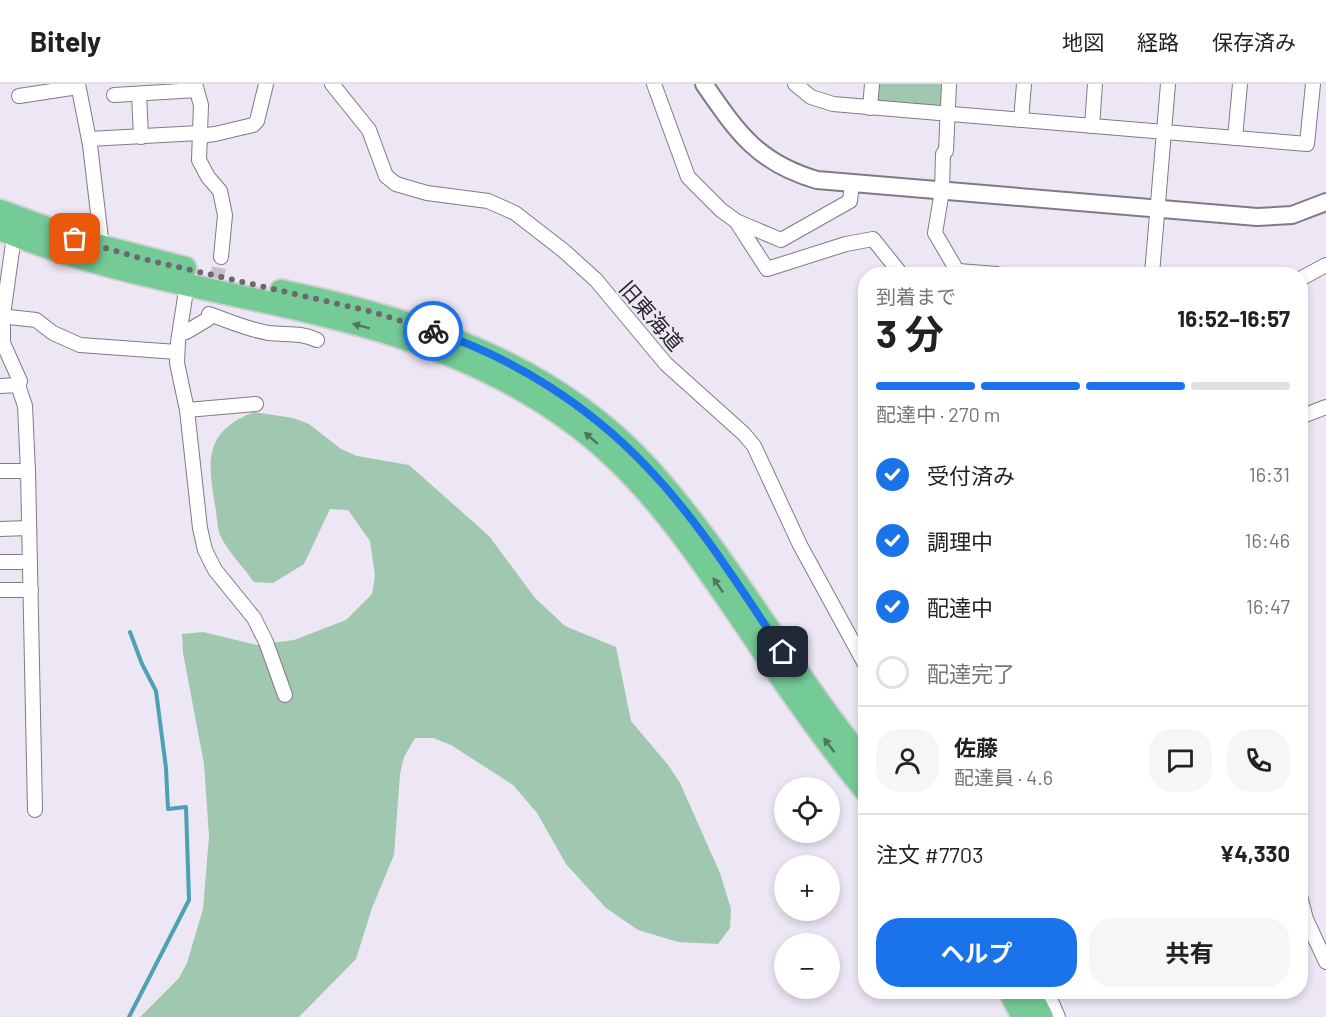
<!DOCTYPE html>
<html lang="ja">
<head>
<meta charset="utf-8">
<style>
  body { margin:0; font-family:Barlow,"Noto Sans JP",sans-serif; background:#f6f6f6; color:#222; height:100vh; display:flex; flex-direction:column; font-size:22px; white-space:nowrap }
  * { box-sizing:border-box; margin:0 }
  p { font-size:20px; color:#767676 }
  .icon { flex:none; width:33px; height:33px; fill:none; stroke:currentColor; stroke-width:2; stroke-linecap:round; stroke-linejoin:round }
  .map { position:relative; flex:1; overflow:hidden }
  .sheet { position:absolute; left:858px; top:183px; width:450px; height:732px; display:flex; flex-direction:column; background:#fff; border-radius:24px; box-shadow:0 3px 9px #0003 }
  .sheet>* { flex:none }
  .controls { position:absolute; left:774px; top:693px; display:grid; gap:12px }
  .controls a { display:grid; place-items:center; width:66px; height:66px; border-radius:50%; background:#fff; box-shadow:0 3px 9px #0003; font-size:30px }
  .pin { position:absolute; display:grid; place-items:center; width:51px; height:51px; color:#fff; margin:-26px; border-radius:12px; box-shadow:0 3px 9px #0006 }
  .courier { position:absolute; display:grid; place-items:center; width:60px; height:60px; margin:-30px; border:4px solid #1a73e8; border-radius:50%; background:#fff; color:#222; box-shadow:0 2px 8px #0007 }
  .summary em { font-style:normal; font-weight:700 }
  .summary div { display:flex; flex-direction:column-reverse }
  .summary { display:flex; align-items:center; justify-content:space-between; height:102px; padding:0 18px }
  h1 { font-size:39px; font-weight:700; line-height:45px }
  .bar { display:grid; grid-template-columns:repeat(4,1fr); gap:9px 6px; align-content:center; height:72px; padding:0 18px }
  .bar i { height:8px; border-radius:4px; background:#e0e0e0 }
  .bar .selected { background:#1a73e8 }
  .bar p { grid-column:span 4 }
  .line { display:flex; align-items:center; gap:15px; padding:0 18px; border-top:2px solid #e0e0e0 }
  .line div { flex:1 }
  .round { display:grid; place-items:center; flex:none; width:63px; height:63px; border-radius:24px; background:#f6f6f6 }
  ol { padding:0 18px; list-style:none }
  li { display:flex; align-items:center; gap:18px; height:66px }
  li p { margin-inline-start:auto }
  li .icon { padding:6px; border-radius:50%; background:#1a73e8; color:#fff; stroke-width:4 }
  li:last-child { color:#767676 }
  li i { width:33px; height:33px; border:3px solid #e0e0e0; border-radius:50% }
  .primary-button { display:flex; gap:12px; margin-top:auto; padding:12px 18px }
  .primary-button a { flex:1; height:69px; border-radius:24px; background:#1a73e8; color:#fff; font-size:24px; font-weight:700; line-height:69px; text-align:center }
  .primary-button a+a { background:#f6f6f6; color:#222 }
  header { display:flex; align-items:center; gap:36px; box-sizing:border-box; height:84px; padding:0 30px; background:#fff; border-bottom:2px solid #e0e0e0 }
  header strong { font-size:28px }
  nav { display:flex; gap:33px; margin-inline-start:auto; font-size:21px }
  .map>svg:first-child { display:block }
  .green { fill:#a0c7b0 }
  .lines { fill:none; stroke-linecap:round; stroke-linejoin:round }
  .stream { stroke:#4ca1b4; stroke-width:4 }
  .minor-tunnel { stroke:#c5c0cc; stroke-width:14; stroke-dasharray:14 7; stroke-linecap:butt }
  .minor-casing { stroke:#807a86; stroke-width:16 }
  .tertiary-casing { stroke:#807a86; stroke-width:20 }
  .trunk-casing { stroke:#cfcfcf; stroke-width:26 }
  .minor { stroke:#fff; stroke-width:14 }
  .tertiary { stroke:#fff; stroke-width:16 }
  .trunk { stroke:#74cb96; stroke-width:22 }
  .oneway { fill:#4c775e }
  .done { stroke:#6b686f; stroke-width:6; stroke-dasharray:0 10.8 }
  .route { stroke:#1a73e8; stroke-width:8 }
  .labels { text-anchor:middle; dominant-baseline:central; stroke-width:4.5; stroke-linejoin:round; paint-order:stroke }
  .street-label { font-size:21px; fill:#252327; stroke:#ede7f5 }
</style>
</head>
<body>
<header>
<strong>Bitely</strong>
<nav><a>地図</a><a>経路</a><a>保存済み</a></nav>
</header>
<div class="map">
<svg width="1326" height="933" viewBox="0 0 1326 933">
  <rect width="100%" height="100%" fill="#ede7f5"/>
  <!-- green -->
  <g class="green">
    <polygon points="877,0 943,0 941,21 936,25 881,20 876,14"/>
    <path d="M 254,328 L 293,334 L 309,340 L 341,365 L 357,372 L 409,381 L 489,452 L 535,514 L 565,542 L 616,563 L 631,637 L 669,682 L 680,699 L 720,789 L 731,825 L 730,844 L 718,860 L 678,858 L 638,846 L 606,824 L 566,780 L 537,729 L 513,701 L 451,661 L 433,654 L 415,654 L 404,673 L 400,690 L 394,771 L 372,824 L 356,875 L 299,933 L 140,933 L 179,894 L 187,879 L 203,825 L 209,752 L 204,680 L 183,569 L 182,550 L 203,548 L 257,561 L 294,556 L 346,536 L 372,510 L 375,492 L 370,457 L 348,426 L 330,425 L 304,480 L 273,499 L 254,498 C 244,484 229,469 221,453 C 217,445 217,431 215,421 C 207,375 205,347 254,328 Z"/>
  </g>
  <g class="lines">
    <!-- stream -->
    <polyline class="stream" points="129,933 189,816 186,723 168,725 166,684 156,607 142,580 130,548"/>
    <!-- minor-tunnel -->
    <polyline class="minor-tunnel" points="212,218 221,173"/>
    <!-- minor casing -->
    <g class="minor-casing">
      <g id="minor">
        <polyline points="78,0 90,61 102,163"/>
        <polyline points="195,0 201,21 199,76 208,93 220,107 225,131 221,173"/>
        <polyline points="332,0 369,46 386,92 396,100 427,109 488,117 515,129 564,167 596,196 666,280 744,350 754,362 800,461 866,582"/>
        <polyline points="654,0 688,93 721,126 736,137 767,185 846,160 873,155 901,190"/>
        <polyline points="795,0 811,13 833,20 1307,60 1313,0"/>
        <polyline points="949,0 946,67 943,70 942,107 935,149 959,190"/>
        <polyline points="139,10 141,53"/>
        <polyline points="114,11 197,6"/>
        <polyline points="19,12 78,3"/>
        <polyline points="870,24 872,0"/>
        <polyline points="1021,36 1024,0"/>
        <polyline points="1092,42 1095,0"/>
        <polyline points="199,52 215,50 253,41 257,37 266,0"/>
        <polyline points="1235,54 1240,0"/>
        <polyline points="89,55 199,49"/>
        <polyline points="736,137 781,156 850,117 852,99"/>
        <polyline points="15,145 3,231 3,259 20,297 18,301"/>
        <polyline points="958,187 997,190"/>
        <polyline points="1152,190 1168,0"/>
        <polyline points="188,194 178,258 177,279 187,326 200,444 205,466 215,486 254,534 266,558 285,611"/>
        <polyline points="1300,195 1326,181"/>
        <polyline points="0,232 36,236 53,249 80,261 177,268"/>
        <path d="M 180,247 L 186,248 L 208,235 L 209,230 C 229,237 249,246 269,249 C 286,251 301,248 317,256"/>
        <polyline points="0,302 18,301 25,322 28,387 35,726"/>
        <polyline points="187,326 256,320"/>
        <polyline points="1300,333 1326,323"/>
        <polyline points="0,387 28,387"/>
        <polyline points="0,445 29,444"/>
        <polyline points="0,478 30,478"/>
        <polyline points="0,506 31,506"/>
        <polyline points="1300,812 1306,835 1326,878"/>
        <polyline points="1047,908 1058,933"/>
      </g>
    </g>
    <!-- tertiary casing -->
    <g class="tertiary-casing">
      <path id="tertiary" d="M 704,0 C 738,49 758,79 817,96 L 1257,133 L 1292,131 L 1326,118"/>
    </g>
    <!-- trunk casing -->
    <g class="trunk-casing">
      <g id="trunk">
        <polyline points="0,127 88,159 185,184"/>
        <path d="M 0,145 C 127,199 267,210 398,252 C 463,273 523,301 577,342 C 650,397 700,474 751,549 C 787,603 824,656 866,707"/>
        <path d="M 281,207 C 416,235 551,278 647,383 C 730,474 788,585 866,680"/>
        <polyline points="1010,908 1023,933"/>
        <polyline points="1029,908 1042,933"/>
      </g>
    </g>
    <!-- minor -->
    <use href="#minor" class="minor"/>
    <!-- tertiary -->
    <use href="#tertiary" class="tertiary"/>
    <!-- trunk -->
    <use href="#trunk" class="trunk"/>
  </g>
  <!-- one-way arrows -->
  <defs><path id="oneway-solid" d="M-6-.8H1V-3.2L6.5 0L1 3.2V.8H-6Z" transform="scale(1.5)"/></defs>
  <g class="oneway">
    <use href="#oneway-solid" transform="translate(361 242) rotate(-165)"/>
    <use href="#oneway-solid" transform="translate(591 354) rotate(-139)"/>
    <use href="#oneway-solid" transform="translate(718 501) rotate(-124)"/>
    <use href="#oneway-solid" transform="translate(829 661) rotate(-127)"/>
  </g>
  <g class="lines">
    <!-- done -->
    <polyline class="done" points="75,155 143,175 373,228 433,247"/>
    <!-- route -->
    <path class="route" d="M 433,247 C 512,273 588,321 646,382 C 699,437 741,505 783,568"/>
  </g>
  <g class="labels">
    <!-- street labels -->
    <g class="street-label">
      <text transform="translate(652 231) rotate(49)">旧東海道</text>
    </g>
  </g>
</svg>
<div class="controls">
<a><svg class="icon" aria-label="locate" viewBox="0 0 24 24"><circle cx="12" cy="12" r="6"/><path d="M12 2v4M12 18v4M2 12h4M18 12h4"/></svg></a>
<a>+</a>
<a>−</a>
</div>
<div class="pin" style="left:75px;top:155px;background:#ea580c"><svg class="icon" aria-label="bag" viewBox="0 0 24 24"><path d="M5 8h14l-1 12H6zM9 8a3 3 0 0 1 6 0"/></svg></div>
<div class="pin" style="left:783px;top:568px;background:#1f2937"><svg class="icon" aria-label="home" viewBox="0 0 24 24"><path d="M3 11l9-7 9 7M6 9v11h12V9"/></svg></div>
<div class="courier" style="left:433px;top:247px"><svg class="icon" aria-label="bike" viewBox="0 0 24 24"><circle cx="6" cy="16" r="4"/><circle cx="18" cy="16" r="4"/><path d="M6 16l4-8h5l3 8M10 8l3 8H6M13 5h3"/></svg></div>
<section class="sheet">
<div class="summary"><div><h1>3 分</h1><p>到着まで</p></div><em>16:52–16:57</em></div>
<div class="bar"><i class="selected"></i><i class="selected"></i><i class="selected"></i><i></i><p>配達中 · 270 m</p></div>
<ol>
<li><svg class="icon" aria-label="check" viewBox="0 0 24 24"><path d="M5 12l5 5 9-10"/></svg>受付済み<p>16:31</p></li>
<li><svg class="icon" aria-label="check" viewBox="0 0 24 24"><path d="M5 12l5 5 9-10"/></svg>調理中<p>16:46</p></li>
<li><svg class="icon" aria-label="check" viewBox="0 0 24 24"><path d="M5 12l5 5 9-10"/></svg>配達中<p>16:47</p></li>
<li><i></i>配達完了</li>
</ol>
<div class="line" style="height:108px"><a class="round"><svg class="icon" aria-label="person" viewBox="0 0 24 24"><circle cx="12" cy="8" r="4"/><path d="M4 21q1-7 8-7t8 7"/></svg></a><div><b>佐藤</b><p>配達員 · 4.6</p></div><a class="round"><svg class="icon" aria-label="chat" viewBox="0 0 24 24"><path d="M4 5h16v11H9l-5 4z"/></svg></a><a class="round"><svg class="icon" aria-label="phone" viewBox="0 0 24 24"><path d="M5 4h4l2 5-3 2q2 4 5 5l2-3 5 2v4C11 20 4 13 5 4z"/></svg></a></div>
<div class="line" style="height:78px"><div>注文 #7703</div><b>¥4,330</b></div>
<div class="primary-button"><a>ヘルプ</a><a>共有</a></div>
</section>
</div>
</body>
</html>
